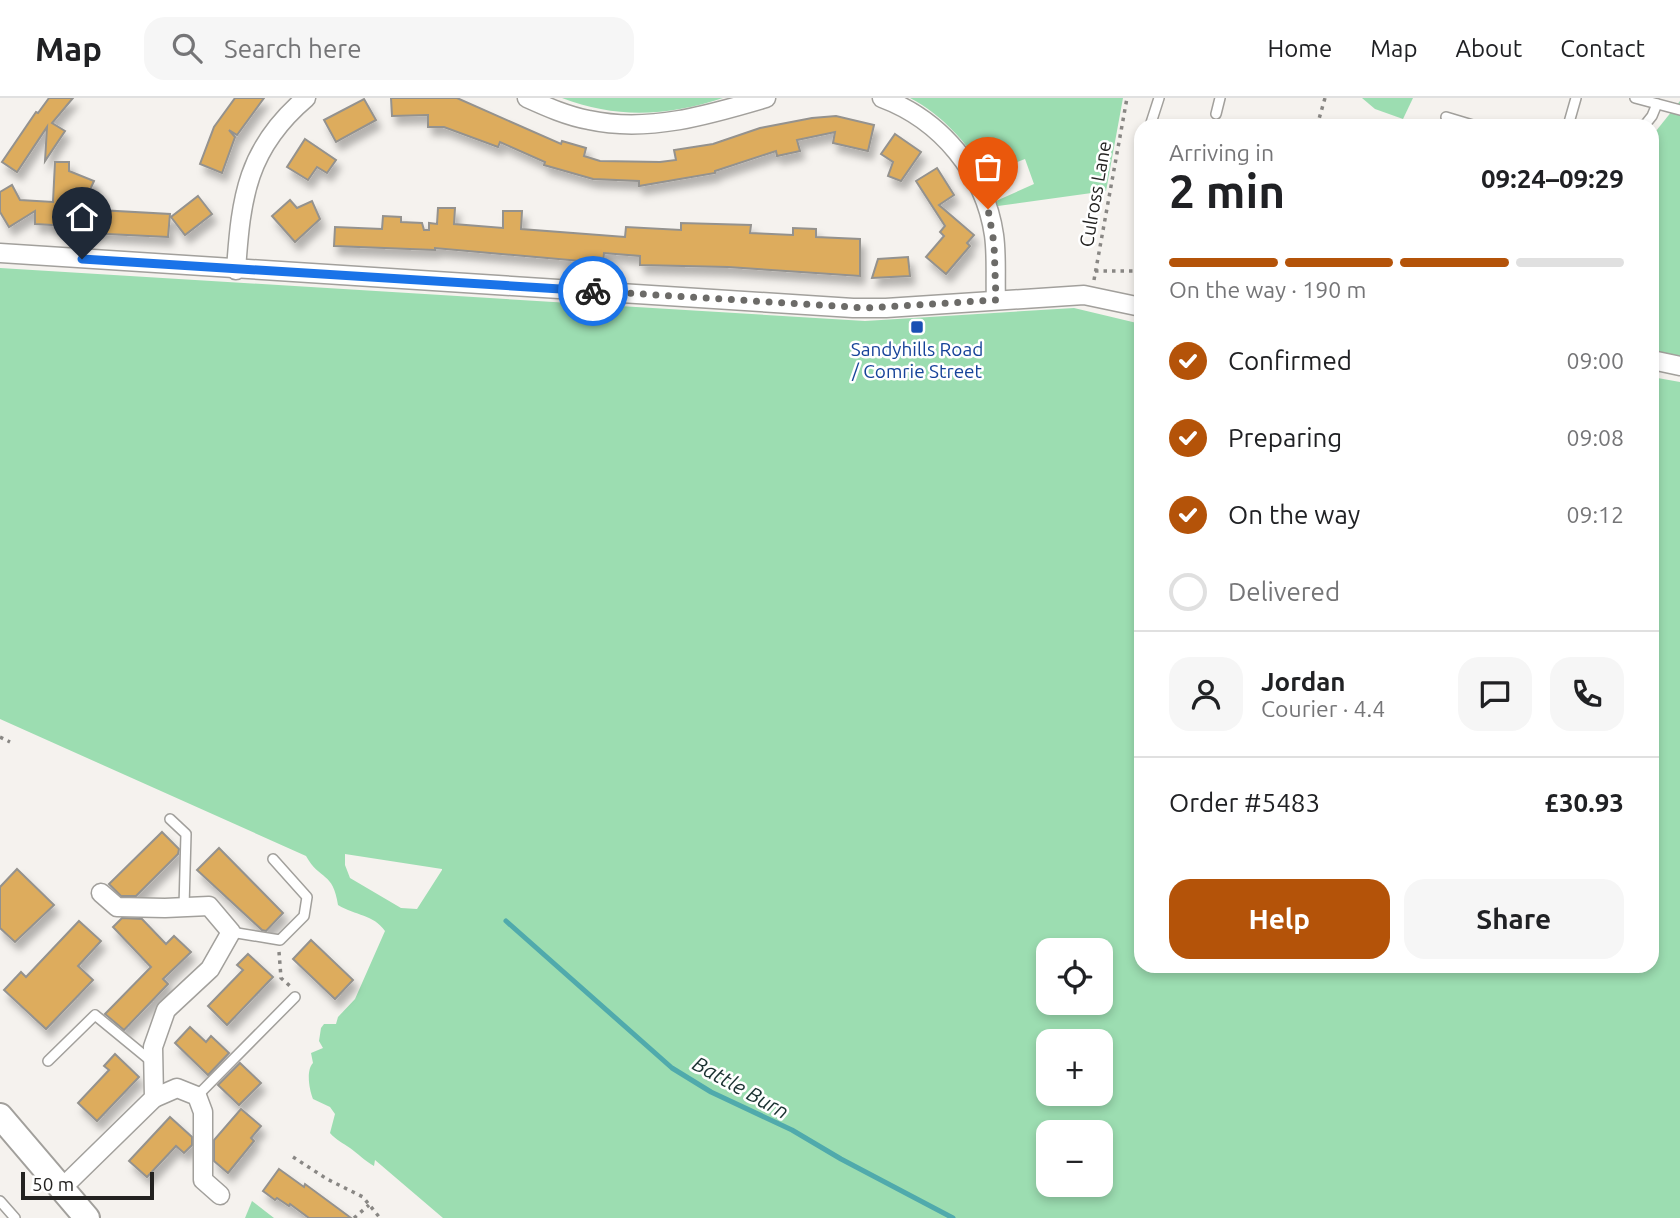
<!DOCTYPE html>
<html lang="en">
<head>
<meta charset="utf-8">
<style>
  body { margin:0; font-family:Ubuntu,sans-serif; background:#f6f6f6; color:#202124; height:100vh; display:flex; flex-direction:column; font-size:26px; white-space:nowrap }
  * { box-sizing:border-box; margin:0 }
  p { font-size:23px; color:#757577 }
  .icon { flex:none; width:38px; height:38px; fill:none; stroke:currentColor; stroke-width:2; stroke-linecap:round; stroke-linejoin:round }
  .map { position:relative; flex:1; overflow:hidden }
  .sheet { position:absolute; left:1134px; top:21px; width:525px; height:854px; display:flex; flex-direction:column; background:#fff; border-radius:21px; box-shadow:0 4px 10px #0003 }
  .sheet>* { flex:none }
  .buttons { position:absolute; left:1036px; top:840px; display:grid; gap:14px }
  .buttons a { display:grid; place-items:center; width:77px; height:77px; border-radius:14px; background:#fff; box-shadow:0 4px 10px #0003; font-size:35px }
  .scale { position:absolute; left:21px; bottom:18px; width:133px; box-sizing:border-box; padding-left:7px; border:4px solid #232220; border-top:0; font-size:19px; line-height:24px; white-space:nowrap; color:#232220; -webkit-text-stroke:5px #fff; paint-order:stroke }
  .pin { position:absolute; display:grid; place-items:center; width:60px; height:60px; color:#fff; margin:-72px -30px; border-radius:50% 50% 50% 0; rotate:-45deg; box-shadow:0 0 7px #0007 }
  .pin .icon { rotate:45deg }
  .courier { position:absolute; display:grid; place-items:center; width:70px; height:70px; margin:-35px; border:5px solid #1a73e8; border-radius:50%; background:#fff; color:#222; box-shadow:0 2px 9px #0007 }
  .overview em { font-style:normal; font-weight:600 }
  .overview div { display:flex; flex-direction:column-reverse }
  .overview { display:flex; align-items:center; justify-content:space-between; height:119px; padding:0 35px }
  h1 { font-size:46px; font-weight:600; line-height:52px }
  .bar { display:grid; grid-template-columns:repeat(4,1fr); gap:10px 7px; align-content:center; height:84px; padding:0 35px }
  .bar i { height:9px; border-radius:5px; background:#e0e0e0 }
  .bar .current { background:#b45309 }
  .bar p { grid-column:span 4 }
  .line { display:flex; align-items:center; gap:18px; padding:0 35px; border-top:2px solid #e0e0e0 }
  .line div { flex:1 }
  .round { display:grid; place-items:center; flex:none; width:74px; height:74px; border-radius:21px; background:#f6f6f6 }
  ol { padding:0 35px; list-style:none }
  li { display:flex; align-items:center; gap:21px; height:77px }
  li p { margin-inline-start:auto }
  li .icon { padding:7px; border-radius:50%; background:#b45309; color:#fff; stroke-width:4 }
  li:last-child { color:#757577 }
  li i { width:38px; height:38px; border:4px solid #e0e0e0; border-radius:50% }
  .cta { display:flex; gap:14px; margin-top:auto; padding:14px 35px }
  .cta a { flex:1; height:80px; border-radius:21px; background:#b45309; color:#fff; font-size:28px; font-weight:600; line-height:80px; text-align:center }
  .cta a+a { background:#f6f6f6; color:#202124 }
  header { display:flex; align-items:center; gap:42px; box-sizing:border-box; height:98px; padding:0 35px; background:#fff; border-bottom:2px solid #e0e0e0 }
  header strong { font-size:33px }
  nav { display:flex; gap:38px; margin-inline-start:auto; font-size:24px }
  .search { width:490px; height:63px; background:#f6f6f6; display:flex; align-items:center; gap:18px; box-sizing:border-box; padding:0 24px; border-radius:21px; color:#757577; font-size:26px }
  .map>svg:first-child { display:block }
  .green { fill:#9cddb1; fill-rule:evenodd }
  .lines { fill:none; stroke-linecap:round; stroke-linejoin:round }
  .stream { stroke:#50aaac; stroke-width:5 }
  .building { fill:#ddac5d; stroke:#94928e; stroke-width:2; filter:url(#shadow) }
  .lane-casing { stroke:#a2a09c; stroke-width:12 }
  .street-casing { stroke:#a2a09c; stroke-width:21 }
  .secondary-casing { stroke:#a2a09c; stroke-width:28 }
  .path { stroke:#898784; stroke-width:3.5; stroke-dasharray:3.5 5; stroke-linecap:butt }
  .lane { stroke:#fff; stroke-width:9 }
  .street { stroke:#fff; stroke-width:18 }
  .secondary { stroke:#fff; stroke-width:24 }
  .done { stroke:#6c6b68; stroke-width:7; stroke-dasharray:0 12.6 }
  .route { stroke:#1a73e8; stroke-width:9 }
  .transit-dot { fill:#1a4fb4; stroke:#fff; stroke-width:2.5 }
  .labels { text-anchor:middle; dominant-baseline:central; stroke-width:5; stroke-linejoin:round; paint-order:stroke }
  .street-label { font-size:19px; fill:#232220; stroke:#fff }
  .transit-label { font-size:19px; fill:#164399; stroke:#fff }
  .water-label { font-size:21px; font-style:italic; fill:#1b3232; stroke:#fff }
</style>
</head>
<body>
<header>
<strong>Map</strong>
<div class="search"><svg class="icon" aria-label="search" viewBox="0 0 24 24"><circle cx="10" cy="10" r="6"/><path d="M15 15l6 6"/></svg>Search here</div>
<nav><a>Home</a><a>Map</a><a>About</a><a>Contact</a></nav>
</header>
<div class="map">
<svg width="1680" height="1120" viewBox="0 0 1680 1120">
  <defs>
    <filter id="shadow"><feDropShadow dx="4.5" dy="8" stdDeviation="3.5" flood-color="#0004"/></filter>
  </defs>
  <rect width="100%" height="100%" fill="#f5f2ee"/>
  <!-- green -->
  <g class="green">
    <path d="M 562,0 L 723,0 C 669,18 616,21 562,0 Z"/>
    <path d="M 910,0 L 1123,0 L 1106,93 L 998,108 L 996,103 L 1034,86 L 1025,61 L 985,76 C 967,44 942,17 910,0 Z"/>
    <polygon points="1362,0 1413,0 1403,21 1375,11"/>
    <polygon points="1680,3 1680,259 1652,253 1652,38"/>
    <path d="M 0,170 L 865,223 L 1074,210 L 1141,226 L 1141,868 L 1652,868 L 1652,279 L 1680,284 L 1680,1120 L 443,1120 L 375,1062 L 374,1068 C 365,1063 357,1055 350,1050 C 343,1045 336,1042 330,1035 L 335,1016 L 330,1009 L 313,1001 C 309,991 306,972 313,965 L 311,955 L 323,950 L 319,943 L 321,930 L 324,926 L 336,926 L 338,919 L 355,901 L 385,833 C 373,816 356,818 338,807 C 333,773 320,783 306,758 L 0,621 ZM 345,756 L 442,771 L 442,772 L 417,811 L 401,810 L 350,780 L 345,767 ZM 1048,852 L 1101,852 L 1101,905 L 1048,905 ZM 1048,943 L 1101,943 L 1101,996 L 1048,996 ZM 1048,1034 L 1101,1034 L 1101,1087 L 1048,1087 Z"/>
    <polygon points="252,1103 274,1120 245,1120"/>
  </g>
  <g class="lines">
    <!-- stream -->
    <polyline class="stream" points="506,823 672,970 711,994 792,1032 841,1061 953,1120"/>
  </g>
  <!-- building -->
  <g class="building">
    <polygon points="49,0 73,0 52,25 65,33 45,63 47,29 17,74 2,64 36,14 38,15"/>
    <polygon points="235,0 264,0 237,37 229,32 235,39 222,75 200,66 214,29"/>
    <polygon points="391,0 457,0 561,46 562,43 586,50 584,58 600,63 660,64 676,62 674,52 713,46 760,30 812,20 836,18 874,27 868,53 833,45 835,34 797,42 800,53 777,58 776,53 715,73 715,75 639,88 639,83 593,81 544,67 545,64 500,44 498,49 444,29 428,29 428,17 392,18"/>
    <polygon points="364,1 376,22 336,44 324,22"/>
    <polygon points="895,36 921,54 901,83 888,78 893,64 881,56"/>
    <polygon points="305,41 336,62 327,75 317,69 308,82 287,69"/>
    <polygon points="55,64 69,64 69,73 94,83 81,111 170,116 168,139 87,135 87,129 35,126 35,113 9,129 0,114 0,94 12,87 20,102 53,104"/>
    <polygon points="937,70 954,97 939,107 974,137 967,145 970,148 946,176 926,159 944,138 940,134 945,128 916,83"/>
    <polygon points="198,98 212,116 185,137 171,119"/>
    <polygon points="290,102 297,110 312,103 320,121 295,144 272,118"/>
    <polygon points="438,110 455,110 454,126 503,130 503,113 522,113 521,131 625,139 626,129 681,132 681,125 751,127 750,135 793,137 793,130 816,131 816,139 860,141 860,178 728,169 640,167 640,158 604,155 603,165 435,150 435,152 334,148 335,129 382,131 383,118 401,119 401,124 422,125 424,132 429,132 429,125 437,126"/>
    <polygon points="908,159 910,178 872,180 878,161"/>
    <polygon points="162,734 179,751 178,756 136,798 121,798 109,786"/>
    <polygon points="219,750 283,815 266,833 262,832 197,772"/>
    <polygon points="17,771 54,807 15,844 0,830 0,789"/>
    <polygon points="122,820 142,821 166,846 174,838 191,854 163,881 168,886 124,932 105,916 151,869 113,829"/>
    <polygon points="79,823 101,843 78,868 93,882 46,931 4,892 21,874 26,879"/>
    <polygon points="311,842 353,882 335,901 293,861"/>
    <polygon points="248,856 273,879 227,927 208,908 243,872 237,867"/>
    <polygon points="190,929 206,944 211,938 229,955 208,977 175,945"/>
    <polygon points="115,956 139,979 97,1023 78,1005 109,972 104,968"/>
    <polygon points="240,965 261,985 239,1007 218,987"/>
    <polygon points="241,1011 261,1028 251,1040 254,1043 228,1075 214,1063 214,1042"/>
    <polygon points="170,1019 192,1039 192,1047 184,1055 176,1048 147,1079 129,1063"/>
    <polygon points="279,1071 304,1089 305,1086 351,1120 309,1120 290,1106 289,1108 277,1100 275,1102 263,1093"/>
  </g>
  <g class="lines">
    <!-- lane casing -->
    <g class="lane-casing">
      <g id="lane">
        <polyline points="1635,0 1680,12"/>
        <polyline points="1216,16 1220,0"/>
        <polyline points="1446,19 1476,28"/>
        <polyline points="1150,28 1159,0"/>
        <polyline points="1568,28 1576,0"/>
        <polyline points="1644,28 1652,18 1657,6"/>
        <polyline points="170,721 186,736 184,809"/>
        <polyline points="231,834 280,842 304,818 307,799 273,761"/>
        <polyline points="48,963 95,917 151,963"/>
        <polyline points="197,998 295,899"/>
        <polyline points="0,1103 15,1120"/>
      </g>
    </g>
    <!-- street casing -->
    <g class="street-casing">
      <g id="street">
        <path d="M 527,0 C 547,9 567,18 589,22 C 648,35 709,17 766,0"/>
        <path d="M 882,0 C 941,22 985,75 994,137 C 997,158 995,181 996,202"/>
        <polyline points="0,155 853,210 886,210 1084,197 1141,209"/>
        <path d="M 236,172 C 241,99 247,50 306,0"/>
        <polyline points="1652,262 1680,268"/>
        <polyline points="154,1000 177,990 197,998 203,1014 203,1082 220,1097"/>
        <polyline points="62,1090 154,1000 153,949 166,912 210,871 231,834 209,808 165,810 117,809 101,795"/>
      </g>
    </g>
    <!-- secondary casing -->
    <g class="secondary-casing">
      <polyline id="secondary" points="0,1018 87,1120"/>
    </g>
    <!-- path -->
    <g class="path">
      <polyline points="1317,28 1325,0"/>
      <polyline points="1095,173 1141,173"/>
      <polyline points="1094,182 1127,0"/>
      <polyline points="0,639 10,644"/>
      <polyline points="279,854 281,880 290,888"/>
      <polyline points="293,1059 327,1081 363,1099 380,1120"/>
      <polyline points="354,1120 369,1107"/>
    </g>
    <!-- lane -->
    <use href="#lane" class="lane"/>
    <!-- street -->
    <use href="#street" class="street"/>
    <!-- secondary -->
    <use href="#secondary" class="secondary"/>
  </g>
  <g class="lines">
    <!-- done -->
    <polyline class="done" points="593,193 867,210 996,202 994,145 988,111"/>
    <!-- route -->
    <polyline class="route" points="82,161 593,193"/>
  </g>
  <!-- markers -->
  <rect class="transit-dot" x="910" y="222" width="14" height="14" rx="3.5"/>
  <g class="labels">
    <!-- street labels -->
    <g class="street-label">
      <text transform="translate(1095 96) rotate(-80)">Culross Lane</text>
    </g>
    <!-- transit labels -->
    <g class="transit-label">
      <text x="917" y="251">Sandyhills Road<tspan x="917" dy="22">/ Comrie Street</tspan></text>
    </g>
    <!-- water labels -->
    <g class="water-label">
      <text transform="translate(741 989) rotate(29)">Battle Burn</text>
    </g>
  </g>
</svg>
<div class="buttons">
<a><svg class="icon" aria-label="locate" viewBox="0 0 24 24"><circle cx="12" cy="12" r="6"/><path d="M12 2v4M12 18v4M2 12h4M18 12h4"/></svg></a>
<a>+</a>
<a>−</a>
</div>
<div class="scale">50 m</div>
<div class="pin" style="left:988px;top:111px;background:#ea580c"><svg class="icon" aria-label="bag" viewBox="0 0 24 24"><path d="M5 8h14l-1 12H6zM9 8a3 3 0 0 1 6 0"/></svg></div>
<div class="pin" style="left:82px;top:161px;background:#1f2937"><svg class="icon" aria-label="home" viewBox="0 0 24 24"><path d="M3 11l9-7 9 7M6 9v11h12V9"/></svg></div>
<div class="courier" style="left:593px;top:193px"><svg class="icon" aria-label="bike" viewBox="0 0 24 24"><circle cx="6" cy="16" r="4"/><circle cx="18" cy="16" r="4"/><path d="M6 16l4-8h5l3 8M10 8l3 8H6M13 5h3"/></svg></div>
<section class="sheet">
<div class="overview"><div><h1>2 min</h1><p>Arriving in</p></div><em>09:24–09:29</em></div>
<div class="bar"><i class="current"></i><i class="current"></i><i class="current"></i><i></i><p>On the way · 190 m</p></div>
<ol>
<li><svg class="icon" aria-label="check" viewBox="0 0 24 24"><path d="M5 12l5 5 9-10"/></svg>Confirmed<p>09:00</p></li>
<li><svg class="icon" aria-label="check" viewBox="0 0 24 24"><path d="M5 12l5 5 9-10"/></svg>Preparing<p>09:08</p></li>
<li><svg class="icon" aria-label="check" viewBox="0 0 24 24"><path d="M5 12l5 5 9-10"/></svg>On the way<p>09:12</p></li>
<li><i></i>Delivered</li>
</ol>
<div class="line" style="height:126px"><a class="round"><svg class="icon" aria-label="person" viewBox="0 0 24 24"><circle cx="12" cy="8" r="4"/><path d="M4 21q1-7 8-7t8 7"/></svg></a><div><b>Jordan</b><p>Courier · 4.4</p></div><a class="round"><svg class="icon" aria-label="chat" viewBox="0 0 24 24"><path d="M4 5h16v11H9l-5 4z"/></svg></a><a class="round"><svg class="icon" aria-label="phone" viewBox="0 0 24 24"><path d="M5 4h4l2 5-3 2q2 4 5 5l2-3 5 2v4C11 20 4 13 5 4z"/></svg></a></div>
<div class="line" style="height:91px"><div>Order #5483</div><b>£30.93</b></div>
<div class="cta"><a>Help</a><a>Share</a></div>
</section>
</div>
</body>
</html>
